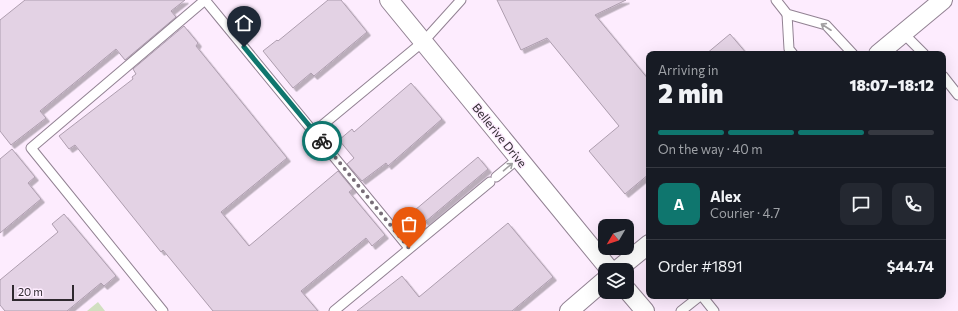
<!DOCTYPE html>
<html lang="en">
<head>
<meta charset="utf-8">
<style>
  body { margin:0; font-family:Commissioner,sans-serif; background:#242831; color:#f1f3f6; height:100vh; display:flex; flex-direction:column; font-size:15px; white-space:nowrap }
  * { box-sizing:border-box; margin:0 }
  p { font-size:13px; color:#9ea1a6 }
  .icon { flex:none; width:22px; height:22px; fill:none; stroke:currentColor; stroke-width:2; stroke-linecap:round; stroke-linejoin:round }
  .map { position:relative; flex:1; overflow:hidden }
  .panel { position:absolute; left:646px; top:51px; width:300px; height:248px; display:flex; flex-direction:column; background:#171b24; border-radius:8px; box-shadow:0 4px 16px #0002 }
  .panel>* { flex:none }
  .needle { width:26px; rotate:231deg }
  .tools { position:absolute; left:598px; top:219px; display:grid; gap:8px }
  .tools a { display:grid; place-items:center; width:36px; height:36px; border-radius:8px; background:#171b24; box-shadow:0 4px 16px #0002; font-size:20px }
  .scale { position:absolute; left:12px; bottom:10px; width:62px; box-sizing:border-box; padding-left:4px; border:2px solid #2f292f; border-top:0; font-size:11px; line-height:14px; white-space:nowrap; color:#2f292f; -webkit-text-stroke:3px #fdecfe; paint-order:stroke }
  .pin { position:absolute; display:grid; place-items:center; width:34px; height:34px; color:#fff; margin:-41px -17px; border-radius:50% 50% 50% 0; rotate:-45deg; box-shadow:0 0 4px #0007 }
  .pin .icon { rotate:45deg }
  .courier { position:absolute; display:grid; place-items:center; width:40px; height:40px; margin:-20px; border:3px solid #0f766e; border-radius:50%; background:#fff; color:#222; box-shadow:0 1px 5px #0007 }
  .overview em { font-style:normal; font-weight:800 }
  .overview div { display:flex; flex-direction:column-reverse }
  .overview { display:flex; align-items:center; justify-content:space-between; height:68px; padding:0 12px }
  h1 { font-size:26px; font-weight:800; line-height:30px }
  .bar { display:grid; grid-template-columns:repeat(4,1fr); gap:6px 4px; align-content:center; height:48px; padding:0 12px }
  .bar i { height:5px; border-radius:3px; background:#363941 }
  .bar .active { background:#0f766e }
  .bar p { grid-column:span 4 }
  .line { display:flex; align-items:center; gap:10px; padding:0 12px; border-top:1px solid #363941 }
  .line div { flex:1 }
  .round { display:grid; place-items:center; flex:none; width:42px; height:42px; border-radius:8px; background:#242831 }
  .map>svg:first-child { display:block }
  .green { fill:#d1dfc0 }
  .building { fill:#e3d2e4; stroke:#ae9eaf; filter:url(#shadow) }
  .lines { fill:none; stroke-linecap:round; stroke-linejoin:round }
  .lane-casing { stroke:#928293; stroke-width:11 }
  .street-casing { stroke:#928293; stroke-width:20 }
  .lane { stroke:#fff; stroke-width:9 }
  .street { stroke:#fff; stroke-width:18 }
  .oneway { stroke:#a19fa1 }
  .done { stroke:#776d77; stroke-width:4; stroke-dasharray:0 7.2 }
  .route { stroke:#0f766e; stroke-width:5 }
  .labels { text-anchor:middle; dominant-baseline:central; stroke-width:3; stroke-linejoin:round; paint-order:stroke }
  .street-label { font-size:12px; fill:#2f292f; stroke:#fdecfe }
</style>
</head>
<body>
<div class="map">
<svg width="958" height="311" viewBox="0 0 958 311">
  <defs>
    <filter id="shadow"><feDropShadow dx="3.5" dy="3.5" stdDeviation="0" flood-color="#0004"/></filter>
  </defs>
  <rect width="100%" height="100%" fill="#fdecfe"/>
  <!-- green -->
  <polygon class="green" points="98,302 105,311 87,311"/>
  <!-- building -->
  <g class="building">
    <polygon points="25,0 185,0 171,11 176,17 125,60 116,49 40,111 46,118 11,145 0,131 0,20"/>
    <polygon points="328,0 341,0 367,32 314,76 311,73 293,88 263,51 277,40 278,41"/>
    <polygon points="497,0 626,0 595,15 649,80 649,174 625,194 589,151 619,126 547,38 521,50"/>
    <polygon points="184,26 198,43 196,46 287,158 221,212 249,246 338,171 353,189 349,192 385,235 372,246 366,238 301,291 318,311 213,311 163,250 161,252 75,145 69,149 59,136 133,79 132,77 136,74 133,69"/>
    <polygon points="730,34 747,54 706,54"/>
    <polygon points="411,83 442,119 388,166 386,163 362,181 347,164 354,158 339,140 352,129 354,132"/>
    <polygon points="12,149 35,177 28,183 41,199 0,233 0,159"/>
    <polygon points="478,157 488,169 425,222 415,210"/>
    <polygon points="64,214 116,276 104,286 101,283 67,311 5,311 0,305 0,280 58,232 52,224"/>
    <polygon points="508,223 553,277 512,311 357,311 402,276 419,297"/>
  </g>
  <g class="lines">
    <!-- lane casing -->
    <g class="lane-casing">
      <g id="lane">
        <polyline points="205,0 409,248"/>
        <polyline points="776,0 787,14 826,25 853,54"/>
        <polyline points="787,14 789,49 793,54"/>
        <polyline points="903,33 924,54"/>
        <polyline points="943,76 958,95"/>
        <polyline points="314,132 424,41 461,0"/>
        <polyline points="496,177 519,158"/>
        <polyline points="702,296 714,311"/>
        <polyline points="163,311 31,148 205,0"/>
        <polyline points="334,311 490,182"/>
        <polyline points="681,311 700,296"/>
      </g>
    </g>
    <!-- street casing -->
    <g class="street-casing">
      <g id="street">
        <polyline points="389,0 610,270"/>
        <polyline points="878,54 943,0"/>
        <polyline points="617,270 649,244"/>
        <polyline points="627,290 645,311"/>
        <polyline points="569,311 605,280"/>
      </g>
    </g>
    <!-- lane -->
    <use href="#lane" class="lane"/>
    <!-- street -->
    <use href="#street" class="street"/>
  </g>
  <!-- one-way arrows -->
  <defs><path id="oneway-shaft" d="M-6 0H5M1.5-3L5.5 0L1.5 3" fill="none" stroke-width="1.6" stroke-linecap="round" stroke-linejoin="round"/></defs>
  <g class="oneway">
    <use href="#oneway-shaft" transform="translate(826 27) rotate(-147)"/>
    <use href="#oneway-shaft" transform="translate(508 167) rotate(-40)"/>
  </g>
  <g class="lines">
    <!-- done -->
    <polyline class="done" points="322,141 409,248"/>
    <!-- route -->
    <polyline class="route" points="244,47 322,141"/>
  </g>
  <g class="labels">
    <!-- street labels -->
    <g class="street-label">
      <text transform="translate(500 135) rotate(51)">Bellerive Drive</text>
    </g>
  </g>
</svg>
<div class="tools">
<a><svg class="needle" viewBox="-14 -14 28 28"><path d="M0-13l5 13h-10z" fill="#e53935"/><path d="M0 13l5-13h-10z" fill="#9ea1a6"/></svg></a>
<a><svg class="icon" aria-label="layers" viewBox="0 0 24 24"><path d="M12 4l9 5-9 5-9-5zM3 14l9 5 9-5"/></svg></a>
</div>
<div class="scale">20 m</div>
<div class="pin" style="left:409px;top:248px;background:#ea580c"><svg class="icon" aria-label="bag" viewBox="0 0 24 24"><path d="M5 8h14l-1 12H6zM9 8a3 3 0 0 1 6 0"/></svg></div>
<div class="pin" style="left:244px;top:47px;background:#1f2937"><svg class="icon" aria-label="home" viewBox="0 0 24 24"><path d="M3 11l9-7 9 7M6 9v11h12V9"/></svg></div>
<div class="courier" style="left:322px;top:141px"><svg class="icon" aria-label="bike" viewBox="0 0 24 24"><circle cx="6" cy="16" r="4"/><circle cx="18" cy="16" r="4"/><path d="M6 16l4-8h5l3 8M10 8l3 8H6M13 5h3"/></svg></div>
<section class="panel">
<div class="overview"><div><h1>2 min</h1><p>Arriving in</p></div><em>18:07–18:12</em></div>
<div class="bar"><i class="active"></i><i class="active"></i><i class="active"></i><i></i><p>On the way · 40 m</p></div>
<div class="line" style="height:72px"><b class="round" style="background:#0f766e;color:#fff">A</b><div><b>Alex</b><p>Courier · 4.7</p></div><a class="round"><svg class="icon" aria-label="chat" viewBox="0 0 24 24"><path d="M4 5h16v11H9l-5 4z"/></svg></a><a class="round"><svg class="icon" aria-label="phone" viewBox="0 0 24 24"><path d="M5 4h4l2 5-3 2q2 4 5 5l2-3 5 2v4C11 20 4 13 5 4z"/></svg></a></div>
<div class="line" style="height:52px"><div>Order #1891</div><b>$44.74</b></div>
</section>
</div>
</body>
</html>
